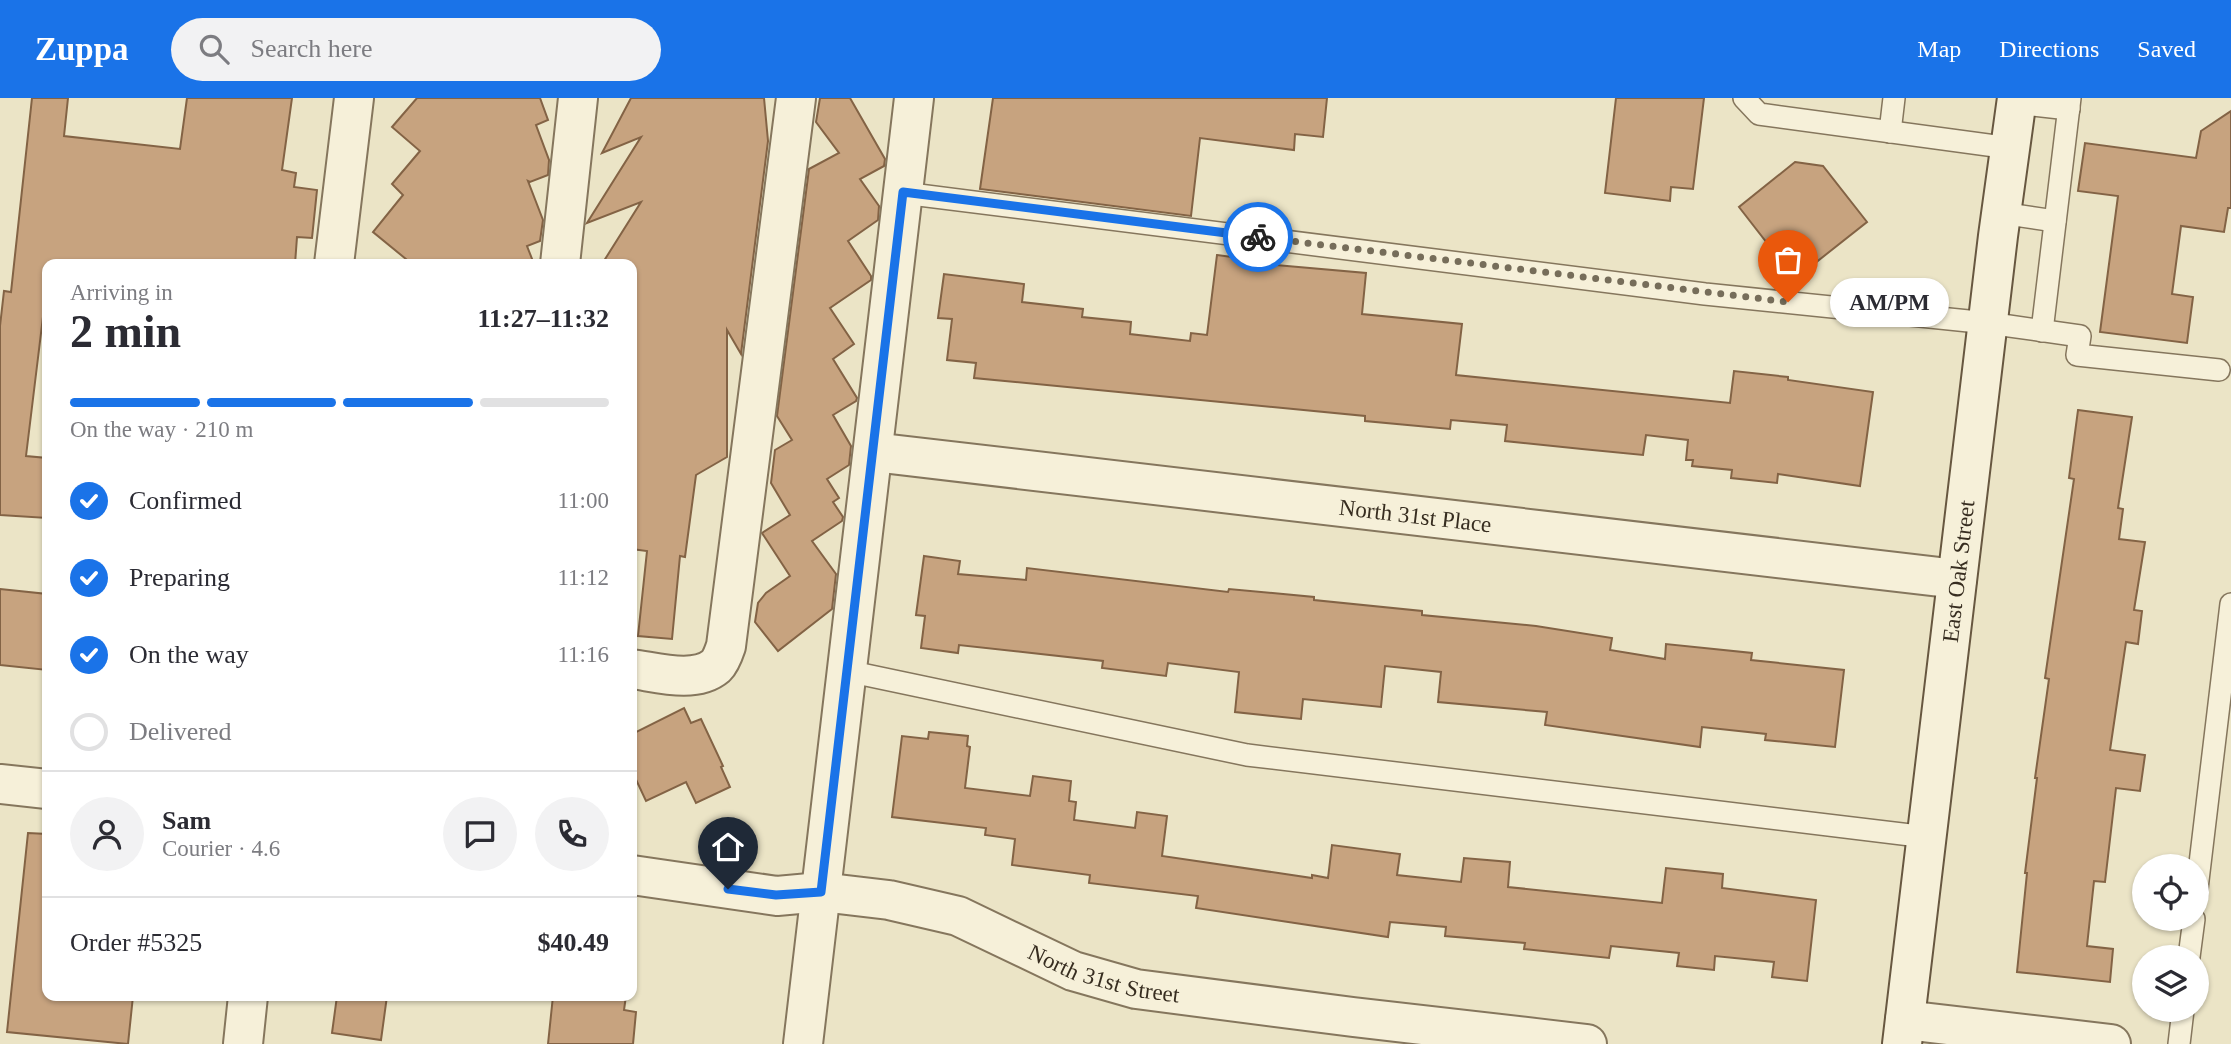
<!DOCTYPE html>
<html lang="en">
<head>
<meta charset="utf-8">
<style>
  body { margin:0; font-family:"Times New Roman",serif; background:#f2f2f3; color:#2b2b33; height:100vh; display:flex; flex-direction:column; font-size:26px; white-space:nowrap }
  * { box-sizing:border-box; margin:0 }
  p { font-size:23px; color:#7c7c81 }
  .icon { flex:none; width:38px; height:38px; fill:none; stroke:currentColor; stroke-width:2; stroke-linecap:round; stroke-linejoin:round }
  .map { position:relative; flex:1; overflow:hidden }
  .panel { position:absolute; left:42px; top:161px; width:595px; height:742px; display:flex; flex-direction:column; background:#fff; border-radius:14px; box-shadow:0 2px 5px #0004 }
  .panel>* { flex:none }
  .buttons { position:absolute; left:2132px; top:756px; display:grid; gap:14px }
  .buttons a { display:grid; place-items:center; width:77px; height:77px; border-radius:50%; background:#fff; box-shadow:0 2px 5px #0004; font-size:35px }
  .pin { position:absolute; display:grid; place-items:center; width:60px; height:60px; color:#fff; margin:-72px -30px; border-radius:50% 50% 50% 0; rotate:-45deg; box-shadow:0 0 7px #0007 }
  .pin .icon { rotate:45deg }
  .courier { position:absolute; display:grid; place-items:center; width:70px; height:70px; margin:-35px; border:5px solid #1a73e8; border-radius:50%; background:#fff; color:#222; box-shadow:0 2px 9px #0007 }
  .bubble { position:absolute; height:49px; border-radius:24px; background:#fff; box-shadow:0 2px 5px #0004; font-size:23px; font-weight:700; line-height:49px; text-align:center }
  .summary em { font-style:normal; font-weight:700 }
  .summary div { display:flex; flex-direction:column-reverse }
  .summary { display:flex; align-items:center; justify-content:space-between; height:119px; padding:0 28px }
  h1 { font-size:46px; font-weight:700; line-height:52px }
  .bar { display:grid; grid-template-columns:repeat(4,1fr); gap:10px 7px; align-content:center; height:84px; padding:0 28px }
  .bar i { height:9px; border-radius:5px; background:#e1e1e2 }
  .bar .selected { background:#1a73e8 }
  .bar p { grid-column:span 4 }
  .line { display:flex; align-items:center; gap:18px; padding:0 28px; border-top:2px solid #e1e1e2 }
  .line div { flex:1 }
  .round { display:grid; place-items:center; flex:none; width:74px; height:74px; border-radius:37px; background:#f2f2f3 }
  ol { padding:0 28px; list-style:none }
  li { display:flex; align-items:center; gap:21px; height:77px }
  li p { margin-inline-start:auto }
  li .icon { padding:7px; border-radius:50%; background:#1a73e8; color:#fff; stroke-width:4 }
  li:last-child { color:#7c7c81 }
  li i { width:38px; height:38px; border:4px solid #e1e1e2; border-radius:50% }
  header { display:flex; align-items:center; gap:42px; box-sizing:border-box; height:98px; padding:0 35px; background:#1a73e8; color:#fff }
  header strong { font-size:33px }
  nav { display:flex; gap:38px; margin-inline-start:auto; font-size:24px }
  .search { width:490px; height:63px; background:#f2f2f3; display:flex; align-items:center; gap:18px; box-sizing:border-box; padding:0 24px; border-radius:38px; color:#7c7c81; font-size:26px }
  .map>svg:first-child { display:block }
  .building { fill:#c7a37f; stroke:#836345; stroke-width:2 }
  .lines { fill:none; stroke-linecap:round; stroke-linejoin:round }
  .lane-casing { stroke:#85765d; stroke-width:24 }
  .street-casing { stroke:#85765d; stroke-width:42 }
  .secondary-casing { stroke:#675740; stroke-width:42 }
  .lane { stroke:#f6f0d9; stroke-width:21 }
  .street { stroke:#f6f0d9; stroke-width:38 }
  .secondary { stroke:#f6f0d9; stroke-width:38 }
  .done { stroke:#766d5a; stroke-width:7; stroke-dasharray:0 12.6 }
  .route { stroke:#1a73e8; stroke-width:9 }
  .labels { text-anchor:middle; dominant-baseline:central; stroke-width:5; stroke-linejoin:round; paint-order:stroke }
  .street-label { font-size:23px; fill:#372d20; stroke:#f3edd5 }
</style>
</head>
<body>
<header>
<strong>Zuppa</strong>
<div class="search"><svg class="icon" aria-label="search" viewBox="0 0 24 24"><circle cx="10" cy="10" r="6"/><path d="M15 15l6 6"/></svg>Search here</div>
<nav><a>Map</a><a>Directions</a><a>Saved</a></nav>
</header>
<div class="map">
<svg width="2231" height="946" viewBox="0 0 2231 946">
  <rect width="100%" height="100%" fill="#ebe4c6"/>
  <!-- building -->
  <g class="building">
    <polygon points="32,0 68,0 64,38 180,51 187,0 292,0 282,72 296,75 294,89 317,92 312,140 297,139 295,166 47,166 47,186 26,358 47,360 47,420 0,417 0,228 4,193 11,194"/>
    <polygon points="417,0 540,0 548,22 536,27 549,62 548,77 530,84 528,83 543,122 540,143 527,148 534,166 412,166 373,134 403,97 392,86 420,53 392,29"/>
    <polygon points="631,0 764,0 768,43 741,256 727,232 727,359 696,377 685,459 680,458 672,541 638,538 647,453 632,451 632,166 602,166 641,104 587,125 641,39 602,55"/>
    <polygon points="820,0 850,0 885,61 884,68 860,81 879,108 878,122 848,143 871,178 871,182 830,210 854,246 833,261 857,300 856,303 833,317 851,348 849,367 827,381 839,400 833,404 843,419 842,423 812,443 836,476 832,511 778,553 755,524 758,505 766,495 790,478 762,435 790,417 771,385 775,352 792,342 777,318 809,71 839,55 816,24"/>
    <polygon points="993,0 1327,0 1323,39 1295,36 1294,52 1200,40 1191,118 980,91"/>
    <polygon points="1616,0 1704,0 1693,91 1671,89 1670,103 1605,95"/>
    <polygon points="2231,13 2231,110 2228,110 2224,134 2181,128 2172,196 2193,199 2187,245 2100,234 2118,98 2078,93 2085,45 2196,60 2201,33"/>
    <polygon points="1795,64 1823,68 1867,124 1795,181 1739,109"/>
    <polygon points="1217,157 1255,162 1254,165 1366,175 1362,216 1462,226 1456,277 1730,305 1734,273 1788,279 1788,282 1873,294 1860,388 1778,376 1777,385 1731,380 1732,372 1692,368 1693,362 1686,362 1688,342 1646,337 1643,357 1582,351 1505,343 1507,327 1451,322 1450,331 1365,323 1365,318 974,280 976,265 947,262 952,221 938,220 944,176 1024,186 1022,204 1083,211 1082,219 1131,224 1130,236 1190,243 1191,235 1207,237"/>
    <polygon points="2078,312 2132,319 2118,410 2123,411 2119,441 2145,444 2134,512 2142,513 2138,546 2126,544 2110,652 2145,657 2140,693 2116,690 2105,784 2094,783 2087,848 2113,851 2110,884 2017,874 2027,775 2025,775 2037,680 2035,680 2049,581 2045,580 2074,381 2069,380"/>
    <polygon points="924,458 960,463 958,476 1026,482 1027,470 1228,494 1229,491 1314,499 1314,502 1422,513 1422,517 1536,528 1612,540 1610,552 1665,561 1666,546 1752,555 1751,562 1844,572 1835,649 1765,642 1766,636 1702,629 1700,649 1545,627 1547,614 1438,604 1441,574 1385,568 1381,609 1303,601 1301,621 1235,614 1239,574 1168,565 1166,578 1102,570 1103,563 959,547 958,555 921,550 925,518 916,517"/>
    <polygon points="0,491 47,496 47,572 0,567"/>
    <polygon points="684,610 691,625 701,621 723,668 721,669 730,689 696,705 686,684 646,703 632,673 632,636"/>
    <polygon points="929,634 968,638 967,648 970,649 965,690 1030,698 1033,678 1071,683 1069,703 1076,704 1074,722 1135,730 1137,714 1167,718 1162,758 1312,780 1312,777 1328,780 1332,747 1400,756 1397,777 1461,784 1464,760 1510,764 1508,789 1662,805 1666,770 1723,776 1722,790 1816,802 1807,883 1772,879 1774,864 1715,858 1714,872 1677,868 1679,855 1611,848 1609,860 1524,851 1525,845 1445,838 1446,829 1390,824 1388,839 1196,810 1198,798 1089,785 1090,777 1012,767 1015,741 985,737 986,730 892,719 902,638 928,641"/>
    <polygon points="28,735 47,736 47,898 133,898 128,946 7,934"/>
    <polygon points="337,898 387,898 381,942 332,935"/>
    <polygon points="553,898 626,898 624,912 636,914 633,946 548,946"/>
  </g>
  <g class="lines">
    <!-- lane casing -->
    <g class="lane-casing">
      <g id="lane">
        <polyline points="1744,0 1759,16 2010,50"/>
        <polyline points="2016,5 2069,11"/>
        <polyline points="1890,34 1894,0"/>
        <polyline points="903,95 1705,196 1988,225 2080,238 2077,257 2219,272"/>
        <polyline points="2001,115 2055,123"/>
        <polyline points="2042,233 2070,0"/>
        <polyline points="847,573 1247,657 1927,739"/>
        <polyline points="2196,799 2231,506"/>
        <polyline points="2189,859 2194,821"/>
        <polyline points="2179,946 2183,912"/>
      </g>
    </g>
    <!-- street casing -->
    <g class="street-casing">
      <g id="street">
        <polyline points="334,166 354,0"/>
        <polyline points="560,166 578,0"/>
        <path id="s1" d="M 873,354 L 1957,481"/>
        <path d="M 632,571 C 656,574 695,586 716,568 C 721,563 724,554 726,548 L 796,0"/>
        <polyline points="0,686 47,691"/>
        <path id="s2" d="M 632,777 L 777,798 L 821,794 L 889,802 L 958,818 L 1073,873 L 1136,891 L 1353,919 L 1587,946"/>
        <polyline points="1905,922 2111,946"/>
        <polyline points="243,946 248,898"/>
        <polyline points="803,946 914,0"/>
      </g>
    </g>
    <!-- secondary casing -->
    <g class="secondary-casing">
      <g id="secondary">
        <path id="s3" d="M 1902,946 L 1998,138 L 2017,0"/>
      </g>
    </g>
    <!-- lane -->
    <use href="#lane" class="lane"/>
    <!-- street -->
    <use href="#street" class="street"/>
    <!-- secondary -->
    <use href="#secondary" class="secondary"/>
  </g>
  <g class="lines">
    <!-- done -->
    <polyline class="done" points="1258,139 1788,204"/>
    <!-- route -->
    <polyline class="route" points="728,791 776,797 821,794 903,94 1258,139"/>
  </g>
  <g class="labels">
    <!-- street labels -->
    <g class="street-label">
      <text stroke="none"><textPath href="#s1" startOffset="546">North 31st Place</textPath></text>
      <text stroke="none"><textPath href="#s3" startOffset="476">East Oak Street</textPath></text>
      <text stroke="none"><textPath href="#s2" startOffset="488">North 31st Street</textPath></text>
    </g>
  </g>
</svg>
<div class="buttons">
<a><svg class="icon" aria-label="locate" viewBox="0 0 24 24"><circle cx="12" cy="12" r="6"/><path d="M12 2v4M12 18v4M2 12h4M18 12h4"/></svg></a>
<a><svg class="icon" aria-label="layers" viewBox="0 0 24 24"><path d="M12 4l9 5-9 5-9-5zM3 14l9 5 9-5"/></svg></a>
</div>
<div class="pin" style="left:1788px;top:204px;background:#ea580c"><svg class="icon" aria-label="bag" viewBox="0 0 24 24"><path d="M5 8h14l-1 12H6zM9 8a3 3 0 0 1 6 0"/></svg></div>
<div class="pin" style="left:728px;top:791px;background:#1f2937"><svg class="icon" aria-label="home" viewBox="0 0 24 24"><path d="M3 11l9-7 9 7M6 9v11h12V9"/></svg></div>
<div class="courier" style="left:1258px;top:139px"><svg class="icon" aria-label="bike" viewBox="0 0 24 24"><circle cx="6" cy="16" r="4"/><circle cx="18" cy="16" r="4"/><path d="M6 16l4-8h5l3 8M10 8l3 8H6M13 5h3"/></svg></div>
<div class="bubble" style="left:1830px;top:180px;width:119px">AM/PM</div>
<section class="panel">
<div class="summary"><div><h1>2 min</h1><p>Arriving in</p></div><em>11:27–11:32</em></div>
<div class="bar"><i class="selected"></i><i class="selected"></i><i class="selected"></i><i></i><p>On the way · 210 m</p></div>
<ol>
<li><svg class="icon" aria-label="check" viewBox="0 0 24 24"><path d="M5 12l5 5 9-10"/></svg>Confirmed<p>11:00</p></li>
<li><svg class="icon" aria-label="check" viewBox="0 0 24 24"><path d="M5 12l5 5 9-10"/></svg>Preparing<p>11:12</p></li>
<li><svg class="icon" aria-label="check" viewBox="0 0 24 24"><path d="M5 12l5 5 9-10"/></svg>On the way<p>11:16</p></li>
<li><i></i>Delivered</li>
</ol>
<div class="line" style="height:126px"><a class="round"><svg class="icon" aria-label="person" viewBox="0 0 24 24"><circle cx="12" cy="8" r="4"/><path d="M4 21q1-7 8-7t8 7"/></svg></a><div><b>Sam</b><p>Courier · 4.6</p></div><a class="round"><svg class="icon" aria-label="chat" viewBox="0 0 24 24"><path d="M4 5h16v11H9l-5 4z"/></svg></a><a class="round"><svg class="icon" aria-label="phone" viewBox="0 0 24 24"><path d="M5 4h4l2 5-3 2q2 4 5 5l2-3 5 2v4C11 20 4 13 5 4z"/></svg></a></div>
<div class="line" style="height:91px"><div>Order #5325</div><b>$40.49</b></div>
</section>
</div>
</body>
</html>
